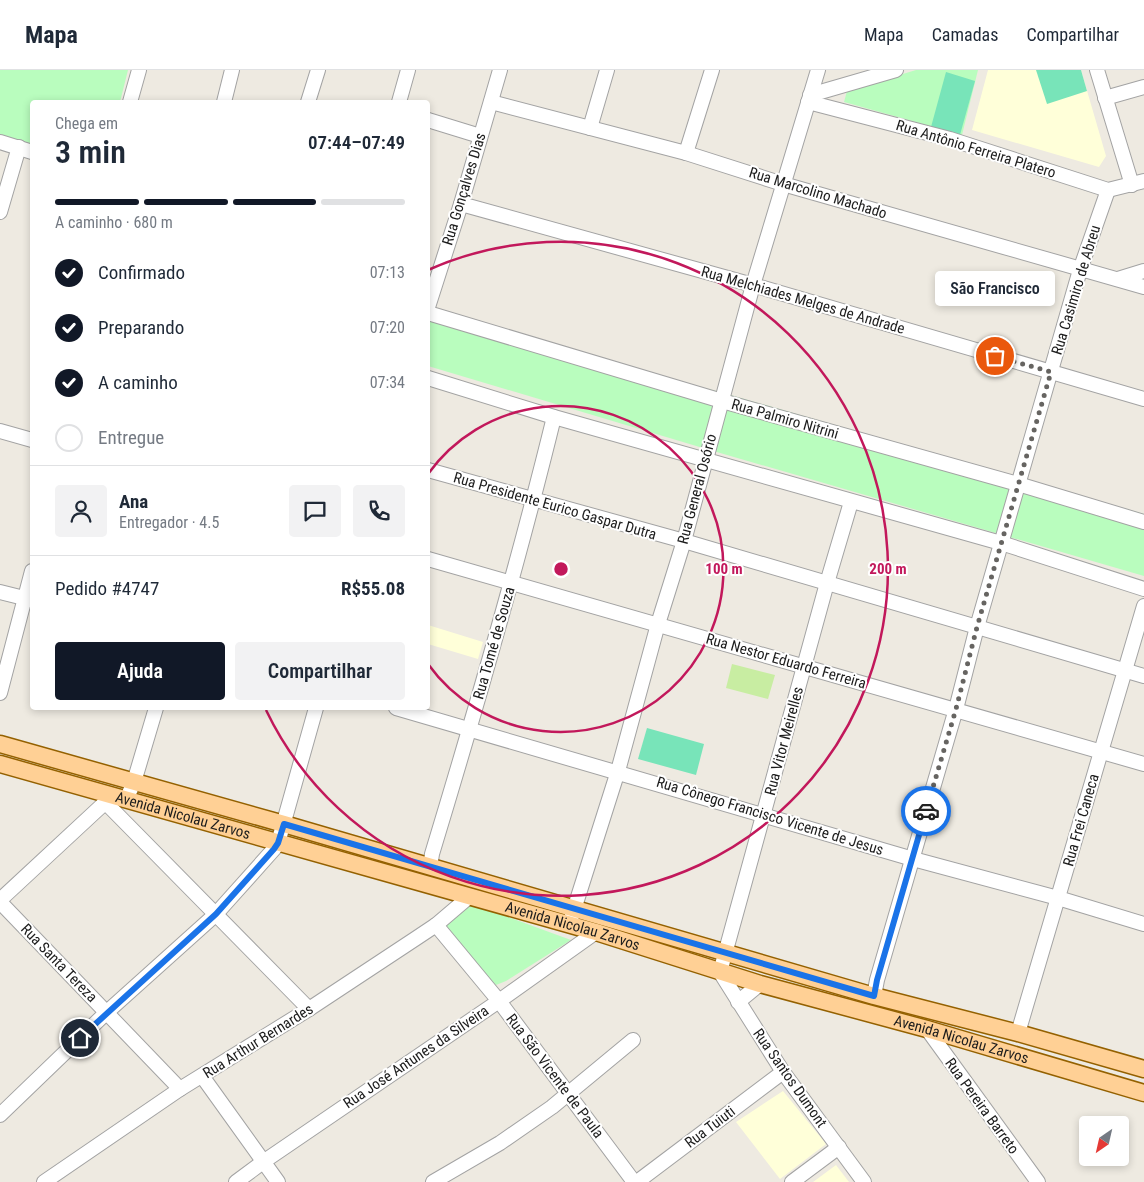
<!DOCTYPE html>
<html lang="pt">
<head>
<meta charset="utf-8">
<style>
  body { margin:0; font-family:"Roboto Condensed",sans-serif; background:#f2f2f3; color:#1f2937; height:100vh; display:flex; flex-direction:column; font-size:19px; white-space:nowrap }
  * { box-sizing:border-box; margin:0 }
  p { font-size:16px; color:#747a83 }
  .icon { flex:none; width:28px; height:28px; fill:none; stroke:currentColor; stroke-width:2; stroke-linecap:round; stroke-linejoin:round }
  .map { position:relative; flex:1; overflow:hidden }
  .side { position:absolute; left:30px; top:30px; width:400px; height:610px; display:flex; flex-direction:column; background:#fff; border-radius:5px; box-shadow:0 2px 8px #0003 }
  .side>* { flex:none }
  .needle { width:32px; rotate:214deg }
  .fabs { position:absolute; left:1079px; top:1046px; display:grid; gap:10px }
  .fabs a { display:grid; place-items:center; width:50px; height:50px; border-radius:5px; background:#fff; box-shadow:0 2px 8px #0003; font-size:25px }
  .pin { position:absolute; display:grid; place-items:center; width:42px; height:42px; color:#fff; margin:-21px; border:2px solid #fff; border-radius:50%; box-shadow:0 1px 5px #0007 }
  .courier { position:absolute; display:grid; place-items:center; width:50px; height:50px; margin:-25px; border:4px solid #1a73e8; border-radius:50%; background:#fff; color:#222; box-shadow:0 1px 6px #0007 }
  .bubble { position:absolute; height:35px; border-radius:5px; background:#fff; box-shadow:0 2px 8px #0003; font-size:16px; font-weight:600; line-height:35px; text-align:center }
  .overview em { font-style:normal; font-weight:600 }
  .overview div { display:flex; flex-direction:column-reverse }
  .overview { display:flex; align-items:center; justify-content:space-between; height:85px; padding:0 25px }
  h1 { font-size:32px; font-weight:600; line-height:38px }
  .bar { display:grid; grid-template-columns:repeat(4,1fr); gap:8px 5px; align-content:center; height:60px; padding:0 25px }
  .bar i { height:6px; border-radius:4px; background:#e0e1e3 }
  .bar .active { background:#111827 }
  .bar p { grid-column:span 4 }
  .line { display:flex; align-items:center; gap:12px; padding:0 25px; border-top:1px solid #e0e1e3 }
  .line div { flex:1 }
  .round { display:grid; place-items:center; flex:none; width:52px; height:52px; border-radius:5px; background:#f2f2f3 }
  ol { padding:0 25px; list-style:none }
  li { display:flex; align-items:center; gap:15px; height:55px }
  li p { margin-inline-start:auto }
  li .icon { padding:5px; border-radius:50%; background:#111827; color:#fff; stroke-width:4 }
  li:last-child { color:#747a83 }
  li i { width:28px; height:28px; border:2px solid #e0e1e3; border-radius:50% }
  .action { display:flex; gap:10px; margin-top:auto; padding:10px 25px }
  .action a { flex:1; height:58px; border-radius:5px; background:#111827; color:#fff; font-size:20px; font-weight:600; line-height:58px; text-align:center }
  .action a+a { background:#f2f2f3; color:#1f2937 }
  header { display:flex; align-items:center; gap:30px; box-sizing:border-box; height:70px; padding:0 25px; background:#fff; border-bottom:1px solid #e0e1e3 }
  header strong { font-size:24px }
  nav { display:flex; gap:28px; margin-inline-start:auto; font-size:18px }
  .map>svg:first-child { display:block }
  .education { fill:#ffffd9 }
  .grass { fill:#c8eda2 }
  .park { fill:#b9fdbe }
  .pitch { fill:#78e4b9 }
  .lines { fill:none; stroke-linecap:round; stroke-linejoin:round }
  .minor-casing { stroke:#a3a3a3; stroke-width:16 }
  .major-casing { stroke:#946100; stroke-width:19 }
  .minor { stroke:#fff; stroke-width:14 }
  .major { stroke:#ffd095; stroke-width:16 }
  .done { stroke:#666461; stroke-width:5; stroke-dasharray:0 9 }
  .route { stroke:#1a73e8; stroke-width:6 }
  .ring { fill:none; stroke:#c2185b; stroke-width:2.5 }
  .labels { text-anchor:middle; dominant-baseline:central; stroke-width:4; stroke-linejoin:round; paint-order:stroke }
  .street-label { font-size:15px; fill:#1c1c1c; stroke:#fff }
  .centre { fill:#c2185b; stroke:#fff; stroke-width:2.5 }
  .ring-label { font-size:15px; text-anchor:middle; font-weight:bold; fill:#c2185b; stroke:#fff; stroke-width:4; stroke-linejoin:round; paint-order:stroke }
</style>
</head>
<body>
<header>
<strong>Mapa</strong>
<nav><a>Mapa</a><a>Camadas</a><a>Compartilhar</a></nav>
</header>
<div class="map">
<svg width="1144" height="1112" viewBox="0 0 1144 1112">
  <rect width="100%" height="100%" fill="#eeeae1"/>
  <!-- education -->
  <g class="education">
    <polygon points="988,0 1081,0 1106,86 1099,97 972,60"/>
    <polygon points="428,555 483,572 478,589 428,574"/>
    <polygon points="783,1021 826,1074 780,1109 736,1052"/>
    <polygon points="836,1095 849,1112 813,1112"/>
  </g>
  <!-- grass -->
  <polygon class="grass" points="732,594 775,605 768,629 726,618"/>
  <!-- park -->
  <g class="park">
    <polygon points="0,0 128,0 120,32 32,32 32,74 0,64"/>
    <polygon points="916,0 978,0 962,65 844,32 847,21"/>
    <polygon points="430,247 720,322 1144,444 1144,506 703,378 428,296 428,255"/>
    <polygon points="467,832 571,870 506,911 496,915 481,900 446,856 446,851"/>
  </g>
  <!-- pitch -->
  <g class="pitch">
    <polygon points="1036,0 1081,0 1087,21 1047,34"/>
    <polygon points="946,2 975,11 960,65 931,57"/>
    <polygon points="647,658 704,674 696,705 638,689"/>
  </g>
  <g class="lines">
    <!-- minor casing -->
    <g class="minor-casing">
      <g id="minor">
        <polyline points="1097,0 1132,115"/>
        <polyline points="810,25 896,0"/>
        <polyline points="1105,28 1144,17"/>
        <polyline points="130,32 139,0"/>
        <polyline points="224,32 232,0"/>
        <polyline points="308,32 318,0"/>
        <polyline points="399,32 408,0"/>
        <polyline points="491,32 686,83 783,114 1144,217"/>
        <polyline points="808,32 950,69 1108,120 1144,111"/>
        <polyline points="428,50 480,66"/>
        <polyline points="590,58 607,0"/>
        <polyline points="0,72 32,82"/>
        <polyline points="686,83 712,0"/>
        <polyline points="461,134 753,215 1144,329"/>
        <polyline points="0,142 19,77"/>
        <polyline points="1118,209 1144,201"/>
        <polyline points="428,237 461,134 500,0"/>
        <polyline points="428,243 722,331 1018,414 1144,452"/>
        <polyline points="428,308 554,347 1001,473 1144,519"/>
        <polyline points="0,361 32,370"/>
        <polyline points="428,400 684,471 1144,606"/>
        <polyline points="851,432 827,513 720,902 783,1002 864,1112"/>
        <polyline points="428,489 1144,694"/>
        <polyline points="0,522 32,530"/>
        <polyline points="0,623 32,501"/>
        <polyline points="396,638 913,789 1058,828 1144,854"/>
        <polyline points="126,730 134,712 156,638"/>
        <polyline points="105,732 309,939"/>
        <path d="M 430,797 L 432,784 C 476,639 518,494 554,347"/>
        <polyline points="0,830 111,727"/>
        <polyline points="0,832 180,1019"/>
        <polyline points="571,849 618,701 658,554 684,471 753,215 818,0"/>
        <polyline points="436,855 499,931 634,1112"/>
        <polyline points="874,926 877,910 956,639 977,557 1080,200 1108,120"/>
        <polyline points="738,932 760,914"/>
        <polyline points="927,959 1038,1112"/>
        <polyline points="1018,963 1144,536"/>
        <polyline points="202,1006 278,1112"/>
        <polyline points="0,1045 107,942 215,845 274,779 278,773 316,638"/>
        <polyline points="44,1112 180,1019 309,939 415,869 436,855 470,826"/>
        <polyline points="236,1112 263,1092 499,931 596,862"/>
        <polyline points="433,1112 500,1073 552,1037 633,970"/>
        <polyline points="637,1112 783,1002"/>
        <polyline points="792,1112 839,1077"/>
      </g>
    </g>
    <!-- major casing -->
    <g class="major-casing">
      <g id="major">
        <polyline points="0,674 284,754 874,926 1018,963 1144,999"/>
        <path id="s1" d="M 0,694 L 596,862 L 760,914 L 927,959 L 1144,1023"/>
      </g>
    </g>
    <!-- minor -->
    <use href="#minor" class="minor"/>
    <!-- major -->
    <use href="#major" class="major"/>
  </g>
  <g class="lines">
    <!-- done -->
    <polyline class="done" points="926,741 956,639 977,557 1051,302 995,286"/>
    <!-- route -->
    <polyline class="route" points="80,968 216,844 274,779 278,773 284,754 874,926 877,910 926,741"/>
  </g>
  <!-- distance rings -->
  <g class="ring">
    <path d="M428 404A163 163 0 1 1 428 594"/>
    <path d="M428 200A327 327 0 1 1 266 640"/>
  </g>
  <g class="labels">
    <!-- street labels -->
    <g class="street-label">
      <text transform="translate(976 79) rotate(17)">Rua Antônio Ferreira Platero</text>
      <text transform="translate(464 119) rotate(-73)">Rua Gonçalves Dias</text>
      <text transform="translate(818 123) rotate(17)">Rua Marcolino Machado</text>
      <text transform="translate(1076 220) rotate(-73)">Rua Casimiro de Abreu</text>
      <text transform="translate(803 230) rotate(16)">Rua Melchiades Melges de Andrade</text>
      <text transform="translate(785 349) rotate(16)">Rua Palmiro Nitrini</text>
      <text transform="translate(697 419) rotate(-75)">Rua General Osório</text>
      <text transform="translate(555 436) rotate(16)">Rua Presidente Eurico Gaspar Dutra</text>
      <text transform="translate(494 573) rotate(-74)">Rua Tomé de Souza</text>
      <text transform="translate(786 591) rotate(16)">Rua Nestor Eduardo Ferreira</text>
      <text transform="translate(784 671) rotate(-75)">Rua Vitor Meirelles</text>
      <text stroke="none"><textPath href="#s1" startOffset="190">Avenida Nicolau Zarvos</textPath></text>
      <text transform="translate(770 746) rotate(17)">Rua Cônego Francisco Vicente de Jesus</text>
      <text transform="translate(1081 750) rotate(-74)">Rua Frei Caneca</text>
      <text stroke="none"><textPath href="#s1" startOffset="595">Avenida Nicolau Zarvos</textPath></text>
      <text transform="translate(59 893) rotate(46)">Rua Santa Tereza</text>
      <text stroke="none"><textPath href="#s1" startOffset="1000">Avenida Nicolau Zarvos</textPath></text>
      <text transform="translate(258 971) rotate(-32)">Rua Arthur Bernardes</text>
      <text transform="translate(416 987) rotate(-34)">Rua José Antunes da Silveira</text>
      <text transform="translate(555 1006) rotate(53)">Rua São Vicente de Paula</text>
      <text transform="translate(790 1008) rotate(55)">Rua Santos Dumont</text>
      <text transform="translate(982 1036) rotate(54)">Rua Pereira Barreto</text>
      <text transform="translate(710 1057) rotate(-37)">Rua Tuiuti</text>
    </g>
  </g>
  <circle cx="561" cy="499" r="8" class="centre"/>
  <g class="ring-label">
    <text x="724" y="504">100 m</text>
    <text x="888" y="504">200 m</text>
  </g>
</svg>
<div class="fabs">
<a><svg class="needle" viewBox="-14 -14 28 28"><path d="M0-13l5 13h-10z" fill="#e53935"/><path d="M0 13l5-13h-10z" fill="#747a83"/></svg></a>
</div>
<div class="pin" style="left:995px;top:286px;background:#ea580c"><svg class="icon" aria-label="bag" viewBox="0 0 24 24"><path d="M5 8h14l-1 12H6zM9 8a3 3 0 0 1 6 0"/></svg></div>
<div class="pin" style="left:80px;top:968px;background:#1f2937"><svg class="icon" aria-label="home" viewBox="0 0 24 24"><path d="M3 11l9-7 9 7M6 9v11h12V9"/></svg></div>
<div class="courier" style="left:926px;top:741px"><svg class="icon" aria-label="car" viewBox="0 0 24 24"><path d="M5 17H2v-5l4-1 3-4h7l3 4 3 1v5h-3M9 17h6M6 11h13"/><circle cx="7" cy="17" r="2"/><circle cx="17" cy="17" r="2"/></svg></div>
<div class="bubble" style="left:935px;top:201px;width:120px">São Francisco</div>
<section class="side">
<div class="overview"><div><h1>3 min</h1><p>Chega em</p></div><em>07:44–07:49</em></div>
<div class="bar"><i class="active"></i><i class="active"></i><i class="active"></i><i></i><p>A caminho · 680 m</p></div>
<ol>
<li><svg class="icon" aria-label="check" viewBox="0 0 24 24"><path d="M5 12l5 5 9-10"/></svg>Confirmado<p>07:13</p></li>
<li><svg class="icon" aria-label="check" viewBox="0 0 24 24"><path d="M5 12l5 5 9-10"/></svg>Preparando<p>07:20</p></li>
<li><svg class="icon" aria-label="check" viewBox="0 0 24 24"><path d="M5 12l5 5 9-10"/></svg>A caminho<p>07:34</p></li>
<li><i></i>Entregue</li>
</ol>
<div class="line" style="height:90px"><a class="round"><svg class="icon" aria-label="person" viewBox="0 0 24 24"><circle cx="12" cy="8" r="4"/><path d="M4 21q1-7 8-7t8 7"/></svg></a><div><b>Ana</b><p>Entregador · 4.5</p></div><a class="round"><svg class="icon" aria-label="chat" viewBox="0 0 24 24"><path d="M4 5h16v11H9l-5 4z"/></svg></a><a class="round"><svg class="icon" aria-label="phone" viewBox="0 0 24 24"><path d="M5 4h4l2 5-3 2q2 4 5 5l2-3 5 2v4C11 20 4 13 5 4z"/></svg></a></div>
<div class="line" style="height:65px"><div>Pedido #4747</div><b>R$55.08</b></div>
<div class="action"><a>Ajuda</a><a>Compartilhar</a></div>
</section>
</div>
</body>
</html>
